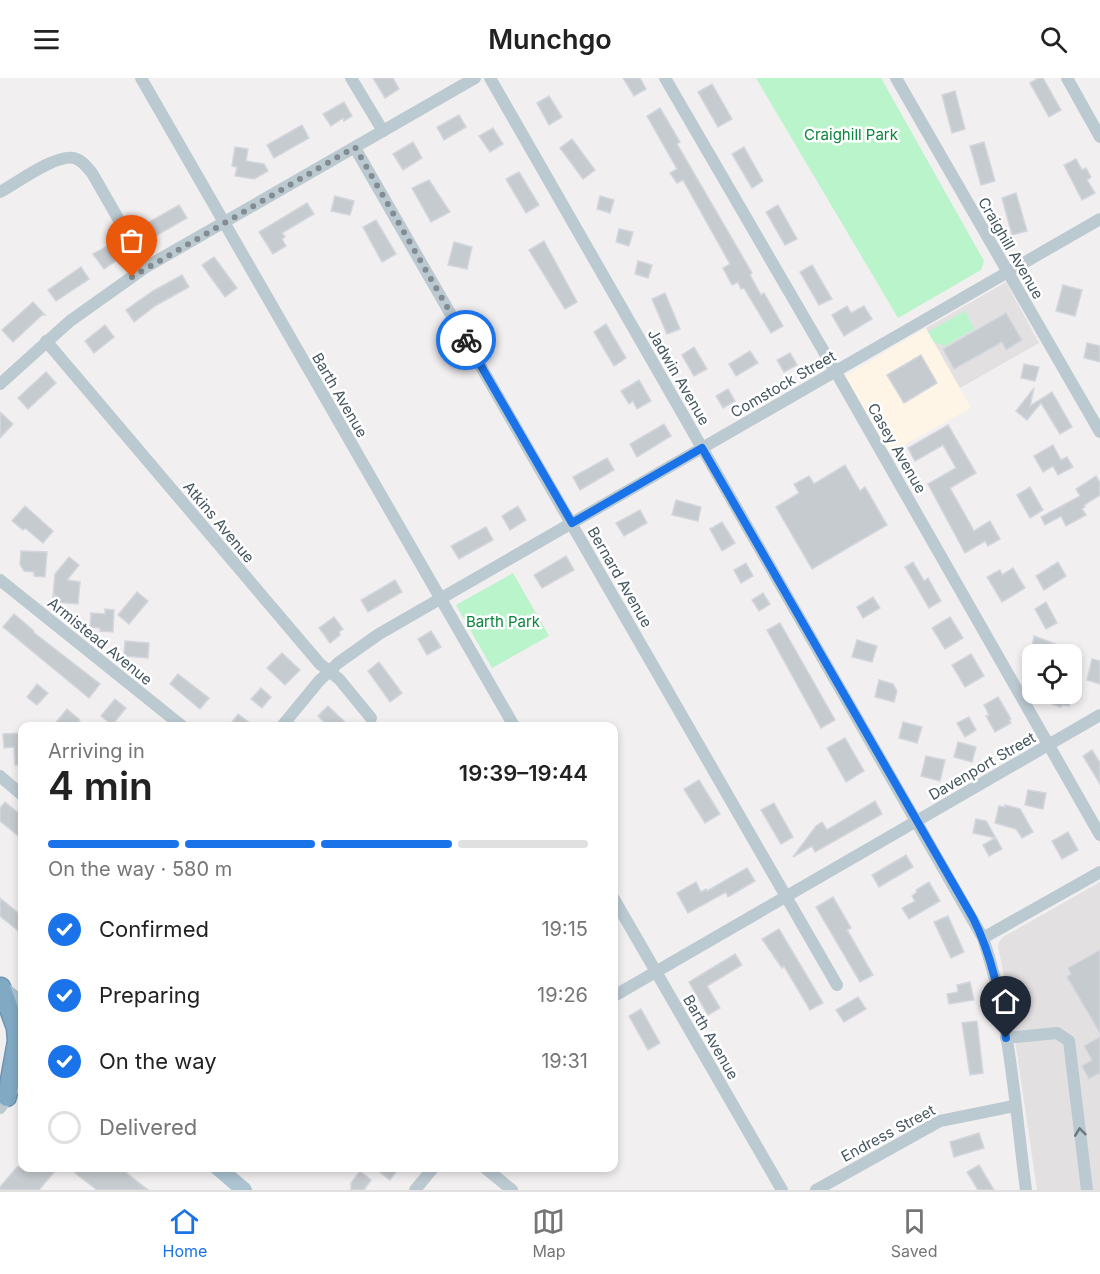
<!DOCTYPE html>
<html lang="en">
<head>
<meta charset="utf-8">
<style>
  body { margin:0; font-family:Inter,sans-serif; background:#f2f2f2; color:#222; height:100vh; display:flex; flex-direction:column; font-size:22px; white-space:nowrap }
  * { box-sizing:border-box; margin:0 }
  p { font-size:20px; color:#767676 }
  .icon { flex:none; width:33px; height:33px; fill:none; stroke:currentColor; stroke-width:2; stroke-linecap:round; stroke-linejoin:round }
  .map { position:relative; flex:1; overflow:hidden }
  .sheet { position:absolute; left:18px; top:644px; width:600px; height:450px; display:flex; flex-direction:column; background:#fff; border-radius:12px; box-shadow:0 3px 9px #0003 }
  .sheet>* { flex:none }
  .buttons { position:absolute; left:1022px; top:566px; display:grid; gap:12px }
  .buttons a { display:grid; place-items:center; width:60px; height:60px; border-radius:12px; background:#fff; box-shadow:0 3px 9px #0003; font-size:30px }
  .pin { position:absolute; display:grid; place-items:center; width:51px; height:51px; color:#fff; margin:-62px -26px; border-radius:50% 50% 50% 0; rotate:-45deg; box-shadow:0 0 6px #0007 }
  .pin .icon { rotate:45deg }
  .courier { position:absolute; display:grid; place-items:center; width:60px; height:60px; margin:-30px; border:4px solid #1a73e8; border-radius:50%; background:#fff; color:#222; box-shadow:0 2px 8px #0007 }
  .overview em { font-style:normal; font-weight:600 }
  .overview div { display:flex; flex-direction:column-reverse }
  .overview { display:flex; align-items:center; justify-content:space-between; height:102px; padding:0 30px }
  h1 { font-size:39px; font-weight:600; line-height:45px }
  .bar { display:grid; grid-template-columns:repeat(4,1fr); gap:9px 6px; align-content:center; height:72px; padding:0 30px }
  .bar i { height:8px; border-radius:4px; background:#e0e0e0 }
  .bar .selected { background:#1a73e8 }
  .bar p { grid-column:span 4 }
  ol { padding:0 30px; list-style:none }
  li { display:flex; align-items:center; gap:18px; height:66px }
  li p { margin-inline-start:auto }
  li .icon { padding:6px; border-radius:50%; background:#1a73e8; color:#fff; stroke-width:4 }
  li:last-child { color:#767676 }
  li i { width:33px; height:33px; border:3px solid #e0e0e0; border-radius:50% }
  header { display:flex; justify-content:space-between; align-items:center; height:78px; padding:0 30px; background:#fff; font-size:27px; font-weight:600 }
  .dock { display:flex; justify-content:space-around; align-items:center; height:84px; border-top:2px solid #e0e0e0; background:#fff; font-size:16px; color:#767676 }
  .dock a { display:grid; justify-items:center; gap:3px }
  .dock .selected { color:#1a73e8 }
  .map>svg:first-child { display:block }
  .commercial { fill:#fef5e7 }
  .education { fill:#e3e0e2 }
  .green { fill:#b9f4ca }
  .building { fill:#c6cbd0; stroke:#d3d6dc; stroke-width:1.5 }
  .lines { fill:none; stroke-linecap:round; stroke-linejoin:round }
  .highway-casing { stroke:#6d94b0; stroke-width:21 }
  .minor { stroke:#bbc9d0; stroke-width:12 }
  .major { stroke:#acc3d2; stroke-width:16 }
  .highway { stroke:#81a9c4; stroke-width:18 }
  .oneway { stroke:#687881 }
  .done { stroke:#828c92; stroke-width:6; stroke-dasharray:0 10.8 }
  .route { stroke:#1a73e8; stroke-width:8 }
  .labels { text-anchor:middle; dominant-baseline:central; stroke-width:5; stroke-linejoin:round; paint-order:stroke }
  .park-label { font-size:15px; fill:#0c843c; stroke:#fff }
  .street-label { font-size:15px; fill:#45565f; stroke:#fff }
</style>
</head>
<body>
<header><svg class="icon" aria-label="menu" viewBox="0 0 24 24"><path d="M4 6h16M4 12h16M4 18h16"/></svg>Munchgo<svg class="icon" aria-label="search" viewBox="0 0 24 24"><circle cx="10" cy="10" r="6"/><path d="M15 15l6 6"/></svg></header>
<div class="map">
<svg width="1100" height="1112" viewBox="0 0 1100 1112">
  <rect width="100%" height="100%" fill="#f2eff0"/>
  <!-- commercial -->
  <polygon class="commercial" points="926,250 971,330 889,375 845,298"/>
  <!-- education -->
  <g class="education">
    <polygon points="1006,204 1039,265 960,310 926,250"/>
    <polygon points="1100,804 1100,1112 1037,1112 1009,921 998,869 999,864 1003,859"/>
  </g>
  <!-- green -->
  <g class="green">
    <polygon points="756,0 881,0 984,183 981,192 898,240"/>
    <polygon points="965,233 974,251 945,268 934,264 928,254"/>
    <polygon points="513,495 549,558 492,590 456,527"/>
  </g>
  <!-- building -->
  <g class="building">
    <polygon points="373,0 393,0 399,11 385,20"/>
    <polygon points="623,0 640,0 646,11 634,18"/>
    <polygon points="1038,0 1043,0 1061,32 1049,39 1030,5"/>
    <polygon points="712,6 732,41 718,49 698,14"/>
    <polygon points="955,13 965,51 952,55 942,17"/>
    <polygon points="549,18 562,39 549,47 537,25"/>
    <polygon points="344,24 352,38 344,43 343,40 331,48 323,36"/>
    <polygon points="660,30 680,64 677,66 752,195 750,197 761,217 764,215 783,248 771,255 744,210 741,211 738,204 732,207 723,190 730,186 683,102 677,105 670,95 677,91 647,38"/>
    <polygon points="459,37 466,49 444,62 437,49"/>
    <polygon points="302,47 309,60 274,80 267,67"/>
    <polygon points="493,50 503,66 490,74 479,58"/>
    <polygon points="572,61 595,92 583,101 560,70"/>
    <polygon points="413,64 422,80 403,92 393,76"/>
    <polygon points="984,64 995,103 981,107 970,68"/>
    <polygon points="235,69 248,71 246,83 264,86 268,93 254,101 235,98 237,89 232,88"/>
    <polygon points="744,69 763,103 752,110 732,76"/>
    <polygon points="1076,81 1082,92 1086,90 1091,99 1087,102 1095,115 1082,122 1064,87"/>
    <polygon points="519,94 539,127 526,135 506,101"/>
    <polygon points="429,102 450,134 431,144 412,110"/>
    <polygon points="1016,115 1027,153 1012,157 1002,120"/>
    <polygon points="335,118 354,123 350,137 331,133"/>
    <polygon points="600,118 614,122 610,135 597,131"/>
    <polygon points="307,125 314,136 282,155 285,159 282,161 286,168 273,176 259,154"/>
    <polygon points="179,127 187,140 152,160 144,147"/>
    <polygon points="778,127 797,161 785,167 766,134"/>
    <polygon points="376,142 396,176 382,184 363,149"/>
    <polygon points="619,151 633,154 629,168 616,164"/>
    <polygon points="544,163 577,224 565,231 529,172"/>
    <polygon points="454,164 472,169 467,191 448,187"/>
    <polygon points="111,166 120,180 104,191 93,176"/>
    <polygon points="214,179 237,210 225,219 202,187"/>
    <polygon points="638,183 652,187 648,200 635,196"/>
    <polygon points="812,187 832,221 819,227 800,194"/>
    <polygon points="81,189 89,201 56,223 48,212"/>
    <polygon points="182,197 189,209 155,228 134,244 126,232 153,213"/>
    <polygon points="1063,207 1082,212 1075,238 1056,233"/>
    <polygon points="665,215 680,251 667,256 652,221"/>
    <polygon points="33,224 45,237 42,237 13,264 2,252"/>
    <polygon points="847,228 851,235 864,228 872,241 844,258 832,237"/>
    <polygon points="1006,235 1022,262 1006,272 1002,264 954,291 943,271"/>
    <polygon points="606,246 626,280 614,288 594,254"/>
    <polygon points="105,247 114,259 94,275 85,263"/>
    <polygon points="1087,265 1100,268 1100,284 1084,280"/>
    <polygon points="694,269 707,291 694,298 682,277"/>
    <polygon points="750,273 758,285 736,298 729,286"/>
    <polygon points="790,275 797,287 784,294 777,282"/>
    <polygon points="921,277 937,305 904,325 887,297"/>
    <polygon points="1024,286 1039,289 1035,303 1021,300"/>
    <polygon points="46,294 56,305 28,331 18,320"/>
    <polygon points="639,302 651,323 637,331 633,323 629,326 621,313"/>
    <polygon points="1034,310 1030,328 1052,314 1072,349 1060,356 1041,325 1027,342 1016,333"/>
    <polygon points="728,311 735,323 723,330 716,318"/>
    <polygon points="0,334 13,346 0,360"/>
    <polygon points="664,346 671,358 637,379 630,366"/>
    <polygon points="948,347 976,395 950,410 974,453 990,443 1000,461 988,468 985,463 965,475 928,406 956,390 952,383 943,367 915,383 908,370"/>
    <polygon points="1053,367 1061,382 1067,379 1073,389 1058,397 1053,388 1043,394 1034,378"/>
    <polygon points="607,380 614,392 580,412 573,399"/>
    <polygon points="845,387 860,413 865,409 887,447 812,491 776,429 799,415 794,406 809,398 814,406"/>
    <polygon points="1096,398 1100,405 1100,417 1084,427 1085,429 1082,431 1086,437 1066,448 1061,438 1045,447 1041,439 1080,418 1076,411"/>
    <polygon points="1030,409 1043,432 1030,440 1017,417"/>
    <polygon points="676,422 701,429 698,443 672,437"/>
    <polygon points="25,428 53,453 43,465 25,450 23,452 12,443"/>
    <polygon points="518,428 526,442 510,452 502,438"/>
    <polygon points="640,432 647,445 624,458 616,445"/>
    <polygon points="722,444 735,465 722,473 710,451"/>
    <polygon points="486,449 493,462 459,481 451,468"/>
    <polygon points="21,473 47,474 45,499 34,498 34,494 24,493 20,486"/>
    <polygon points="566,478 574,492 542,510 534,497"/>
    <polygon points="69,479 79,487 67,502 80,504 78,526 54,524 55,517 53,519 55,496"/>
    <polygon points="913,484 924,503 928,500 941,523 929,530 905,489"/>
    <polygon points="1058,484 1066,498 1044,512 1036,498"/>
    <polygon points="746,485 753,498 741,505 734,492"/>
    <polygon points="1013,490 1025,510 1002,524 987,499 1000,492 1002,497"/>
    <polygon points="395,502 402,514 368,534 361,522"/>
    <polygon points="137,514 148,523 129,546 118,537"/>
    <polygon points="763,515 770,526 759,533 752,522"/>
    <polygon points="873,519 880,530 863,540 857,529"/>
    <polygon points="1046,524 1057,545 1046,551 1035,531"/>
    <polygon points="105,531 114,532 113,554 100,553 100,550 90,549 91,535 105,536"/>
    <polygon points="14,536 34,553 33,554 100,606 89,620 3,549"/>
    <polygon points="334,539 343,551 339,554 340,557 330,565 319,550"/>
    <polygon points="950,539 963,560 945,571 932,550"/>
    <polygon points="780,545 835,642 821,650 767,552"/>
    <polygon points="431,553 441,569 427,577 418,561"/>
    <polygon points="1034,558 1058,567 1056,576 1031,576"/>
    <polygon points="857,562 877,568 872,584 852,579"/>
    <polygon points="125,563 149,565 148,580 124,578"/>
    <polygon points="282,575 300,592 285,607 267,590"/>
    <polygon points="971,576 984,598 965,609 952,587"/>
    <polygon points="1092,581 1100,583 1100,606 1087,602"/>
    <polygon points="379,584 402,615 390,624 368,593"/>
    <polygon points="178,596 209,620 200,631 170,606"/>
    <polygon points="879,602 893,606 897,613 894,624 875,619"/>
    <polygon points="37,606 48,615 37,627 27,619"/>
    <polygon points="261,610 271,619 262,630 251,621"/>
    <polygon points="1053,615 1073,615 1069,628 1062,627 1061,629 1052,626"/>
    <polygon points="998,619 1011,641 1009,642 1011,645 995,654 986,638 989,637 984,627"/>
    <polygon points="115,621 126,630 112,647 101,638"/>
    <polygon points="328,628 349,648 328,648 318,638"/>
    <polygon points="67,631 80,642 75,648 53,648"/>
    <polygon points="238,636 254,648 229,648"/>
    <polygon points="969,639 976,652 965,659 957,645"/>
    <polygon points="903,644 922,649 917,665 899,660"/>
    <polygon points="22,655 22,687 15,687 14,669 4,670 3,656"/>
    <polygon points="845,660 864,693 846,704 827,670"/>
    <polygon points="958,664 976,669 972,684 954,679"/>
    <polygon points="1092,672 1100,685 1100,706 1083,678"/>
    <polygon points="926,678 945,682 940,703 921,698"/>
    <polygon points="699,702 720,736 705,745 684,711"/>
    <polygon points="1028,712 1046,715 1043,731 1025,727"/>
    <polygon points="875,723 882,736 815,774 812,768 793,779 816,748 822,744 827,752"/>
    <polygon points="5,724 22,738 22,761 0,743 0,730"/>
    <polygon points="774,725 793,759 781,766 761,732"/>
    <polygon points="1005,727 1020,731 1033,754 1022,760 1016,751 995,745 999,728 1005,729"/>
    <polygon points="976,741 986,743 1002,771 989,778 983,767 995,760 973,755"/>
    <polygon points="1068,754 1078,772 1062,781 1052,763"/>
    <polygon points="906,777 913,789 879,809 872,797"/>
    <polygon points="747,790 755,803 728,819 726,814 688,835 677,815 696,804 701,814 706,811 707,813"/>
    <polygon points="929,804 940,823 909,841 902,830 915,823 912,818 917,814 916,812"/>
    <polygon points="833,819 851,850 847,852 873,897 860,904 816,829"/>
    <polygon points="0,820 22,838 22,856 0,838"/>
    <polygon points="948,838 964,874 951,880 934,844"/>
    <polygon points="779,851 823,925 810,932 784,888 782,890 762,861"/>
    <polygon points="1100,872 1100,955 1067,899 1071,896 1068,890"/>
    <polygon points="735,876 742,887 707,908 720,930 708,937 689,904"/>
    <polygon points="970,904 974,922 949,926 947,916 958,914 957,907"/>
    <polygon points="858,919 866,931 844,944 836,932"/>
    <polygon points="641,931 660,965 648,972 629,938"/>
    <polygon points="977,943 983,995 970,997 962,945"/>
    <polygon points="1100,959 1100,997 1099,995 1089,1001 1082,988 1092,982 1084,968"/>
    <polygon points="979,1055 984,1070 954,1079 950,1064"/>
    <polygon points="979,1087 994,1112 978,1112 967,1094"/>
    <polygon points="17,1089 48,1089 54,1094 39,1112 0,1112 0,1109"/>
    <polygon points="80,1089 119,1089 148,1112 97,1112 75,1095"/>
    <polygon points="373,1089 400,1089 390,1102"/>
    <polygon points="360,1093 371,1102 364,1112 351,1112 351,1105"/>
  </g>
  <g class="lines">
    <!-- highway casing -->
    <g class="highway-casing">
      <polyline id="highway" points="1,909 16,950 17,963 7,1019"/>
    </g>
    <!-- minor -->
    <g class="minor">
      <polyline points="141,0 514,648"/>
      <polyline points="351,0 383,53"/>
      <path d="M 490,0 L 983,860 C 1010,940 1015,1029 1026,1112"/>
      <polyline points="665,0 841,303 1100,757"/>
      <polyline points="896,0 1100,354"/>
      <polyline points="1067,0 1100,59"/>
      <polyline points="355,70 837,907"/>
      <path d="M 0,114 C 17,105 55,76 74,80 C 82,82 87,89 92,95 L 146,189"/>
      <polyline points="46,263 320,586 339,601 371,640"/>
      <polyline points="0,306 70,243 146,189 475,0"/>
      <polyline points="0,502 182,648"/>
      <polyline points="282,648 319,603 338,585 379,556 1100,141"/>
      <polyline points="0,698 22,717"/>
      <polyline points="614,821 782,1112"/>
      <polyline points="983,860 1100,794"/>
      <polyline points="614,918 1100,637"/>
      <polyline points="1006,960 1057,955 1069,963 1087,1112"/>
      <polyline points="0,1030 22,998"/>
      <polyline points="484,1089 512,1112"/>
      <polyline points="415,1112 434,1089"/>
      <polyline points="816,1112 940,1043 1014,1028"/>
    </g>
    <!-- major -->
    <g class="major">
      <polyline points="0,909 22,927"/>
      <polyline points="217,1089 244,1112"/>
    </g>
    <!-- highway -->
    <use href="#highway" class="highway"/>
  </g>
  <!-- one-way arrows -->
  <defs><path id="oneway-chevron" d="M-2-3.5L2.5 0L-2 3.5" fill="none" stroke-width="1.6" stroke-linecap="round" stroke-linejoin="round" transform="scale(1.5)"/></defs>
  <use class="oneway" href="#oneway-chevron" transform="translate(1080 1054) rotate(-97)"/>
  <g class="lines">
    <!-- done -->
    <polyline class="done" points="132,199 355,69 466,262"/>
    <!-- route -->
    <path class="route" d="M 466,262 L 572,445 L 702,370 L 973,840 C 992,878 1000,918 1006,960"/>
  </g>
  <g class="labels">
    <!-- park labels -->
    <g class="park-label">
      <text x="851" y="56">Craighill Park</text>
      <text x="503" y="543">Barth Park</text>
    </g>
    <!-- street labels -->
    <g class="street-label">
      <text transform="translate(1011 170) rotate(60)">Craighill Avenue</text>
      <text transform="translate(679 299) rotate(60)">Jadwin Avenue</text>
      <text transform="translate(783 306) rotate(-30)">Comstock Street</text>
      <text transform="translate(340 317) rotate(60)">Barth Avenue</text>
      <text transform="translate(897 370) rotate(60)">Casey Avenue</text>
      <text transform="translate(219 444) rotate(50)">Atkins Avenue</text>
      <text transform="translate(620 499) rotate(60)">Bernard Avenue</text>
      <text transform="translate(100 563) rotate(39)">Armistead Avenue</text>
      <text transform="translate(982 688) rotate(-30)">Davenport Street</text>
      <text transform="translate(711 959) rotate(60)">Barth Avenue</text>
      <text transform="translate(888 1055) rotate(-28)">Endress Street</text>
    </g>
  </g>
</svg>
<div class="buttons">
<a><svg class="icon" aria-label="locate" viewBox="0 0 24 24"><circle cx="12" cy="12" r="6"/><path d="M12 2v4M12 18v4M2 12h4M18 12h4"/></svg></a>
</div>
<div class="pin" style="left:132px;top:199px;background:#ea580c"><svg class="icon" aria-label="bag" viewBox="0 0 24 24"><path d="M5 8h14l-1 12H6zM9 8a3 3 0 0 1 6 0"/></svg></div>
<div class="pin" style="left:1006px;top:960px;background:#1f2937"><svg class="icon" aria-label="home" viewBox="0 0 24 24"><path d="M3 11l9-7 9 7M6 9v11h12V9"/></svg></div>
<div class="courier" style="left:466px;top:262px"><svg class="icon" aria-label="bike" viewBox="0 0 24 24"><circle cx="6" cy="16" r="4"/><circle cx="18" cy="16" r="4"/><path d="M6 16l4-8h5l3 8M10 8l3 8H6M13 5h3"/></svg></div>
<section class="sheet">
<div class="overview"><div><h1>4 min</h1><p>Arriving in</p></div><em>19:39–19:44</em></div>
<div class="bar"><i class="selected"></i><i class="selected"></i><i class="selected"></i><i></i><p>On the way · 580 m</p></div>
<ol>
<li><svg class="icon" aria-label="check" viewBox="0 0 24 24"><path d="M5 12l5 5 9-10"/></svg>Confirmed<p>19:15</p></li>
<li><svg class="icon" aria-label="check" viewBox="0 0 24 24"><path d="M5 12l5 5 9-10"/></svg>Preparing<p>19:26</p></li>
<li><svg class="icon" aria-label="check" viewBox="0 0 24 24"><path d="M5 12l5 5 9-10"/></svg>On the way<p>19:31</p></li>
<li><i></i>Delivered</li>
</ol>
</section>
</div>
<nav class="dock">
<a class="selected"><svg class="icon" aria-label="home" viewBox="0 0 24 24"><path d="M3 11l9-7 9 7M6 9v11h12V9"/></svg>Home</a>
<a><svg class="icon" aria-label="map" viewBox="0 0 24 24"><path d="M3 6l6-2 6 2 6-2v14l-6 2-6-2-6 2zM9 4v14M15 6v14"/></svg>Map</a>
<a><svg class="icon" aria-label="saved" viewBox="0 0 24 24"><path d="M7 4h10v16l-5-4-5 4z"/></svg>Saved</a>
</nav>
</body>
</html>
